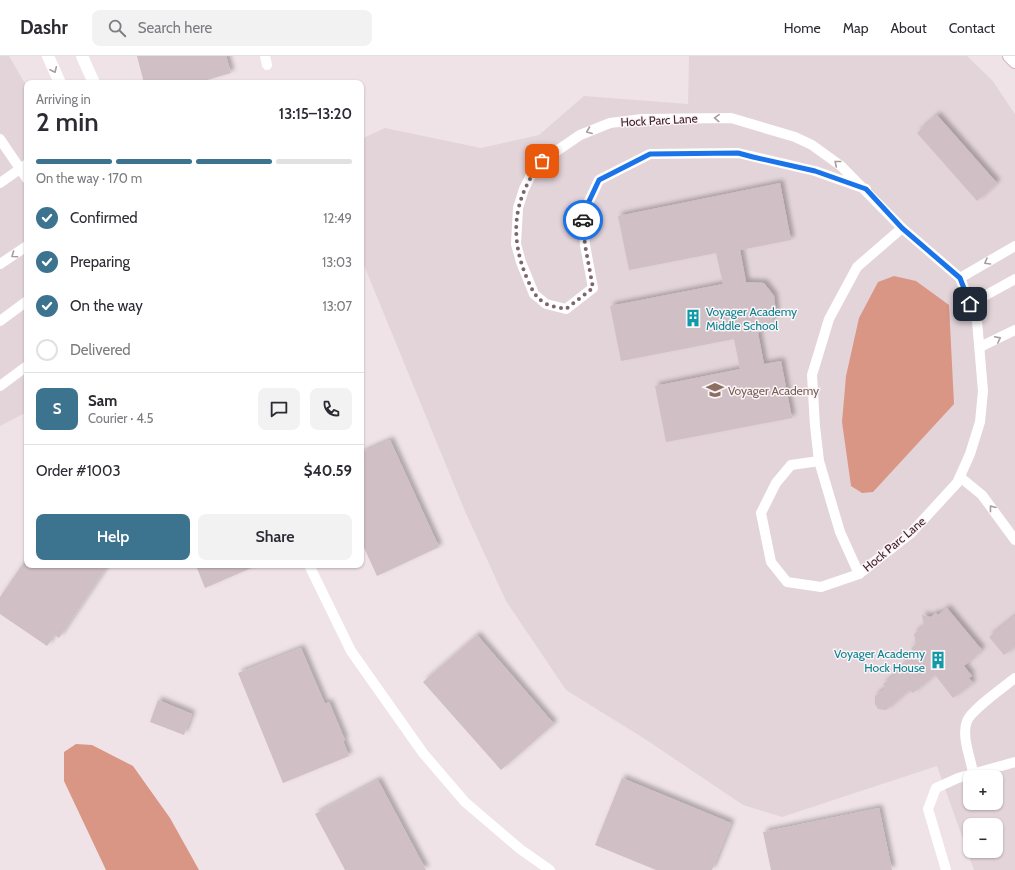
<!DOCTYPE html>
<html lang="en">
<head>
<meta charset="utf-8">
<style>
  body { margin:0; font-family:Cabin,sans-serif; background:#f2f2f3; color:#2b2b33; height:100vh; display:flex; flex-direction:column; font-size:15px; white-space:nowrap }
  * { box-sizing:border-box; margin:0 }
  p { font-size:13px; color:#7c7c81 }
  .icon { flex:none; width:22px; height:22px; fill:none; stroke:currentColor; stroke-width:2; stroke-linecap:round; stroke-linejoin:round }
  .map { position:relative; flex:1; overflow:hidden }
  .details { position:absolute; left:24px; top:24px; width:340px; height:488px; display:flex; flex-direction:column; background:#fff; border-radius:8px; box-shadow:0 1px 3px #0004 }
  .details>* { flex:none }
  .fabs { position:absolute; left:963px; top:714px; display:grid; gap:8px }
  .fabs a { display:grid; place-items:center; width:40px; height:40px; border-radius:8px; background:#fff; box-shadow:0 1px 3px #0004; font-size:20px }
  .pin { position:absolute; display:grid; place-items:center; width:34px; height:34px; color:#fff; margin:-17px; border-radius:8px; box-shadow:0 2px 6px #0006 }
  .courier { position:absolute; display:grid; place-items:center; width:40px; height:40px; margin:-20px; border:3px solid #1a73e8; border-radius:50%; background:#fff; color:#222; box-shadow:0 1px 5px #0007 }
  .head em { font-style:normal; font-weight:600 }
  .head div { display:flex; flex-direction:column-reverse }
  .head { display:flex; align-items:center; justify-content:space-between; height:68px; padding:0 12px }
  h1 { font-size:26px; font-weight:600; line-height:30px }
  .bar { display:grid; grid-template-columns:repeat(4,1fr); gap:6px 4px; align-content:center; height:48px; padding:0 12px }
  .bar i { height:5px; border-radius:3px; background:#e1e1e2 }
  .bar .current { background:#3c738f }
  .bar p { grid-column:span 4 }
  .line { display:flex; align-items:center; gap:10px; padding:0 12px; border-top:1px solid #e1e1e2 }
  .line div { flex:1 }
  .round { display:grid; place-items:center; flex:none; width:42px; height:42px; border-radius:8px; background:#f2f2f3 }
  ol { padding:0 12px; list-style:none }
  li { display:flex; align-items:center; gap:12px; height:44px }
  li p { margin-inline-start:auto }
  li .icon { padding:4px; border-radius:50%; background:#3c738f; color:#fff; stroke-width:4 }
  li:last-child { color:#7c7c81 }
  li i { width:22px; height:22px; border:2px solid #e1e1e2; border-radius:50% }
  .action { display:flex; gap:8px; margin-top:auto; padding:8px 12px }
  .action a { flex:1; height:46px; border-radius:8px; background:#3c738f; color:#fff; font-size:16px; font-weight:600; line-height:46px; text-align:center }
  .action a+a { background:#f2f2f3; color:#2b2b33 }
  header { display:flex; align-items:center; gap:24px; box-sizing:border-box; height:56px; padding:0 20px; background:#fff; border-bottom:1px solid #e1e1e2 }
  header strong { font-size:19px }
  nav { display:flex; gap:22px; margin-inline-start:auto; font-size:14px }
  .search { width:280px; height:36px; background:#f2f2f3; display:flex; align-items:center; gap:10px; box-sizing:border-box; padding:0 14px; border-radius:8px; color:#7c7c81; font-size:15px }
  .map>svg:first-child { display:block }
  .built { fill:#e3d4da; fill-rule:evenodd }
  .water { fill:#da9685 }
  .building { fill:#d0bfc5; filter:url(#shadow) }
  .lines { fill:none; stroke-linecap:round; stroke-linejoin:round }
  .secondary-casing { stroke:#d0b5bd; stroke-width:14 }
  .lane { stroke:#fff; stroke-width:10 }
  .street { stroke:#fff; stroke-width:12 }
  .secondary { stroke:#fff; stroke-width:12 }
  .oneway { stroke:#aa9b9e }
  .done { stroke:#7f646b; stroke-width:4; stroke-dasharray:0 7.2 }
  .route { stroke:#1a73e8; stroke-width:5 }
  .labels { text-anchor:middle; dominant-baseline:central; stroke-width:3; stroke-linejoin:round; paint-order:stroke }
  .street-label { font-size:12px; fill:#432028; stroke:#faf4f7 }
  .culture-label { font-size:12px; fill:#0d838f; stroke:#faf4f7; text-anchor:start }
  .education-label { font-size:12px; fill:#785e54; stroke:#faf4f7; text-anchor:start }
</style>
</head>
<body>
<header>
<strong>Dashr</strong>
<div class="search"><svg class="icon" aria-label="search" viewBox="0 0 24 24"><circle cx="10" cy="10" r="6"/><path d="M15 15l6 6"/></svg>Search here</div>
<nav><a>Home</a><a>Map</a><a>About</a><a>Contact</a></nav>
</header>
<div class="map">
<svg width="1015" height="814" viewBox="0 0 1015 814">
  <defs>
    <filter id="shadow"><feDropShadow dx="3.5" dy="-3.5" stdDeviation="2" flood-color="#0004"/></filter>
  </defs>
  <rect width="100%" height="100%" fill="#efe3e8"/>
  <!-- built -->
  <g class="built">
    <polygon points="0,0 9,0 27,31 27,356 0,370"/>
    <path d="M 689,0 L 967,0 L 992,24 L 1015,58 L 1015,814 L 974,814 L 937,710 L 782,761 L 743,749 L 645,683 L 566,634 L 506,545 L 464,453 L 361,202 L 361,83 L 385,72 L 481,92 L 539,79 L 584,40 L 688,48 ZM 970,721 L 996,721 L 996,747 L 970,747 ZM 970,769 L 996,769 L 996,795 L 970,795 Z"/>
  </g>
  <!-- water -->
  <g class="water">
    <polygon points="894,220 916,225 949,249 954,348 873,436 862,437 851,430 842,366 846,320 859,262 878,226"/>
    <polygon points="76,688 92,689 133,710 170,762 199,814 106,814 64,725 64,696"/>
  </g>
  <!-- building -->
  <g class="building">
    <polygon points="137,0 226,0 231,17 197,27 144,27"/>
    <polygon points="937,59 997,127 977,145 917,77"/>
    <polygon points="780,127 791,184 740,194 746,226 764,227 774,240 776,256 771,267 758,277 764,308 781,305 792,362 666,386 655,330 740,313 734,283 621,305 610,250 723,228 716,197 629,214 618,160"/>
    <polygon points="390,384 439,491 377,520 361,485 361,397"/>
    <polygon points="22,509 108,509 59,582 55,579 47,590 0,558 0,541"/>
    <polygon points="205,509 258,509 205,532 197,512"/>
    <polygon points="947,552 982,594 964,610 972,620 969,622 973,627 953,642 935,619 913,637 909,634 886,654 878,653 875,648 875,640 886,632 883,628 904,612 901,608 915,597 911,592 916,588 914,578 924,570 922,559 931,561 936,557 938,559"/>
    <polygon points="1015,560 1015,591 1004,599 989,581"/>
    <polygon points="477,579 554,668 501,714 423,626"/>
    <polygon points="301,592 325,648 329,646 345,684 343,685 349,700 283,727 238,617"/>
    <polygon points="158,644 192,658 184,679 150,666"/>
    <polygon points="622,722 731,767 712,814 656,814 595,789"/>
    <polygon points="378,724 426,814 345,814 315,758"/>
    <polygon points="879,752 892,814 771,814 763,776"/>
  </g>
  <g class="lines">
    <!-- secondary casing -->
    <g class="secondary-casing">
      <polyline id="secondary" points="1009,0 1015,6"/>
    </g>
    <!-- lane -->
    <g class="lane">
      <polyline points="265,0 267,9"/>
      <polyline points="0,83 27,123"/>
      <polyline points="0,127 27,108"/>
      <polyline points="0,208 27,190"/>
      <polyline points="960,222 1015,190"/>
      <polyline points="970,248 1015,223"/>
      <polyline points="0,265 27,245"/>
      <polyline points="980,291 1015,274"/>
      <polyline points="0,330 27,310"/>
      <polyline points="819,405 791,409 776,427 761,457 771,506 787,526 821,531 859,518 911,477 957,427 970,398 980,366 983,335 977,265 960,222 902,172 841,110 812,89 795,81 731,62 642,63 610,67 580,79 542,105 530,121 524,133 518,152 516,188 521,206 534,238 546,248 566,253 593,232 585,189 583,158 599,124 650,98 738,97 815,115 866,133"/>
      <polyline points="960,421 982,439 1015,484"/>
      <polyline points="309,509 351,595 423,697 465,746 520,793 550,814"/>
      <polyline points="859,518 840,476 819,405 815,370 812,319 829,263 857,211 902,172"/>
      <path d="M 973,717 C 971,703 961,680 967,665 C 971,654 1005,630 1015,622"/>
      <polyline points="946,814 928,753 936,732 958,722 1015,706"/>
    </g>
    <!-- street -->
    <g class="street">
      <polyline points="48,0 60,27"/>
      <polyline points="82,0 94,27"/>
    </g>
    <!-- secondary -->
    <use href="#secondary" class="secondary"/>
  </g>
  <!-- one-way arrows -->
  <defs><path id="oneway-chevron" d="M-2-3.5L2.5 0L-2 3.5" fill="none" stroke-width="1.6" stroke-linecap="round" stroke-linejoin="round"/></defs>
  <g class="oneway">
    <use href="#oneway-chevron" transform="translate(54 14) rotate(65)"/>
    <use href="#oneway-chevron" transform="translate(717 62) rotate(-177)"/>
    <use href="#oneway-chevron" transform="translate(589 75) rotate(158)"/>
    <use href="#oneway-chevron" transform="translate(837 107) rotate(-141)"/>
    <use href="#oneway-chevron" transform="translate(14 199) rotate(145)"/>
    <use href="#oneway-chevron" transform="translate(987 206) rotate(150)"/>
    <use href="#oneway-chevron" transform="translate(998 283) rotate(-27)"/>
    <use href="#oneway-chevron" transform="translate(992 452) rotate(-128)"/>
  </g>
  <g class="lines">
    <!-- done -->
    <path class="done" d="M 542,105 C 514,141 509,178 526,220 C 531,231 534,241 545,247 C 550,251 559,251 566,253 L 593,232 L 585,189 L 583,164"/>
    <!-- route -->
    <polyline class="route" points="583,164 583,158 599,124 650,98 738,97 753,101 815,115 866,133 902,172 960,222 970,248"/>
  </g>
  <!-- icons -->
  <defs>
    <g id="building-bare" transform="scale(1.38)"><path d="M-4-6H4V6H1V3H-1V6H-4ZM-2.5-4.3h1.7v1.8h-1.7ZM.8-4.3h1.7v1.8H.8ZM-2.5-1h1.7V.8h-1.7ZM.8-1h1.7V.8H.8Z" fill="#0f9aa8" stroke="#faf4f7" stroke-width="2.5" paint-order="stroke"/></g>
    <g id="school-bare" transform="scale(1.38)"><path d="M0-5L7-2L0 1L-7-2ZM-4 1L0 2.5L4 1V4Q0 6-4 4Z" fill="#8d6e63" stroke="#faf4f7" stroke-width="2.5" paint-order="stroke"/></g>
  </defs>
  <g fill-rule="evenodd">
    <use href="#building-bare" x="693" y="262"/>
    <use href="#school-bare" x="715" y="334"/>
    <use href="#building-bare" x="938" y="604"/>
  </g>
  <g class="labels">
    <!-- street labels -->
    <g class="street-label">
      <text transform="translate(659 64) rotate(-3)">Hock Parc Lane</text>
      <text transform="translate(894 488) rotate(-40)">Hock Parc Lane</text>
    </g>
    <!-- culture labels -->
    <g class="culture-label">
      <text x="706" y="255">Voyager Academy<tspan x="706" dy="14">Middle School</tspan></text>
      <text x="925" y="597" text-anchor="end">Voyager Academy<tspan x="925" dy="14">Hock House</tspan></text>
    </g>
    <!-- education labels -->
    <g class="education-label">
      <text x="728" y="334">Voyager Academy</text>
    </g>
  </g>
</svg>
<div class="fabs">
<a>+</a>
<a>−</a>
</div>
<div class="pin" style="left:542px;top:105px;background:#ea580c"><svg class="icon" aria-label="bag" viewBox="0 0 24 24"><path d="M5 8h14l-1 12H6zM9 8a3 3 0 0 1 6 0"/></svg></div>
<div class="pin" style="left:970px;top:248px;background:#1f2937"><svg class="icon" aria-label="home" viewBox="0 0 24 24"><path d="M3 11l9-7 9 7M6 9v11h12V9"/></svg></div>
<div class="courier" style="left:583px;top:164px"><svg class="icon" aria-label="car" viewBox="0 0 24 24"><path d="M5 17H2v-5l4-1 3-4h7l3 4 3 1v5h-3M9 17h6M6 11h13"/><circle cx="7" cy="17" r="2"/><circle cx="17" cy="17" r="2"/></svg></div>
<section class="details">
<div class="head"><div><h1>2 min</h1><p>Arriving in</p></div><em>13:15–13:20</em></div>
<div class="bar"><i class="current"></i><i class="current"></i><i class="current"></i><i></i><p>On the way · 170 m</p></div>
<ol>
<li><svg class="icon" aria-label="check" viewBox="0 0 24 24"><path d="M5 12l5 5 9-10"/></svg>Confirmed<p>12:49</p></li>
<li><svg class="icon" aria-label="check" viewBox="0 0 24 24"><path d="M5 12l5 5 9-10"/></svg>Preparing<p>13:03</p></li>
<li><svg class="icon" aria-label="check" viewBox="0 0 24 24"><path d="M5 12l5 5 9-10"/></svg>On the way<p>13:07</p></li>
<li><i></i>Delivered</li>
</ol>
<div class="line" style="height:72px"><b class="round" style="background:#3c738f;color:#fff">S</b><div><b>Sam</b><p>Courier · 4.5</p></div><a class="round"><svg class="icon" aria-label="chat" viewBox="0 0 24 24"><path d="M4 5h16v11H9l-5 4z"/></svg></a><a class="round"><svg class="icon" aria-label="phone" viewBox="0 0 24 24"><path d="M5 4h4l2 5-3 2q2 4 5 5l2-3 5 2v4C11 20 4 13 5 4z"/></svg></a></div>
<div class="line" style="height:52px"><div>Order #1003</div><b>$40.59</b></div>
<div class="action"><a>Help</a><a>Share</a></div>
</section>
</div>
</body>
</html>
